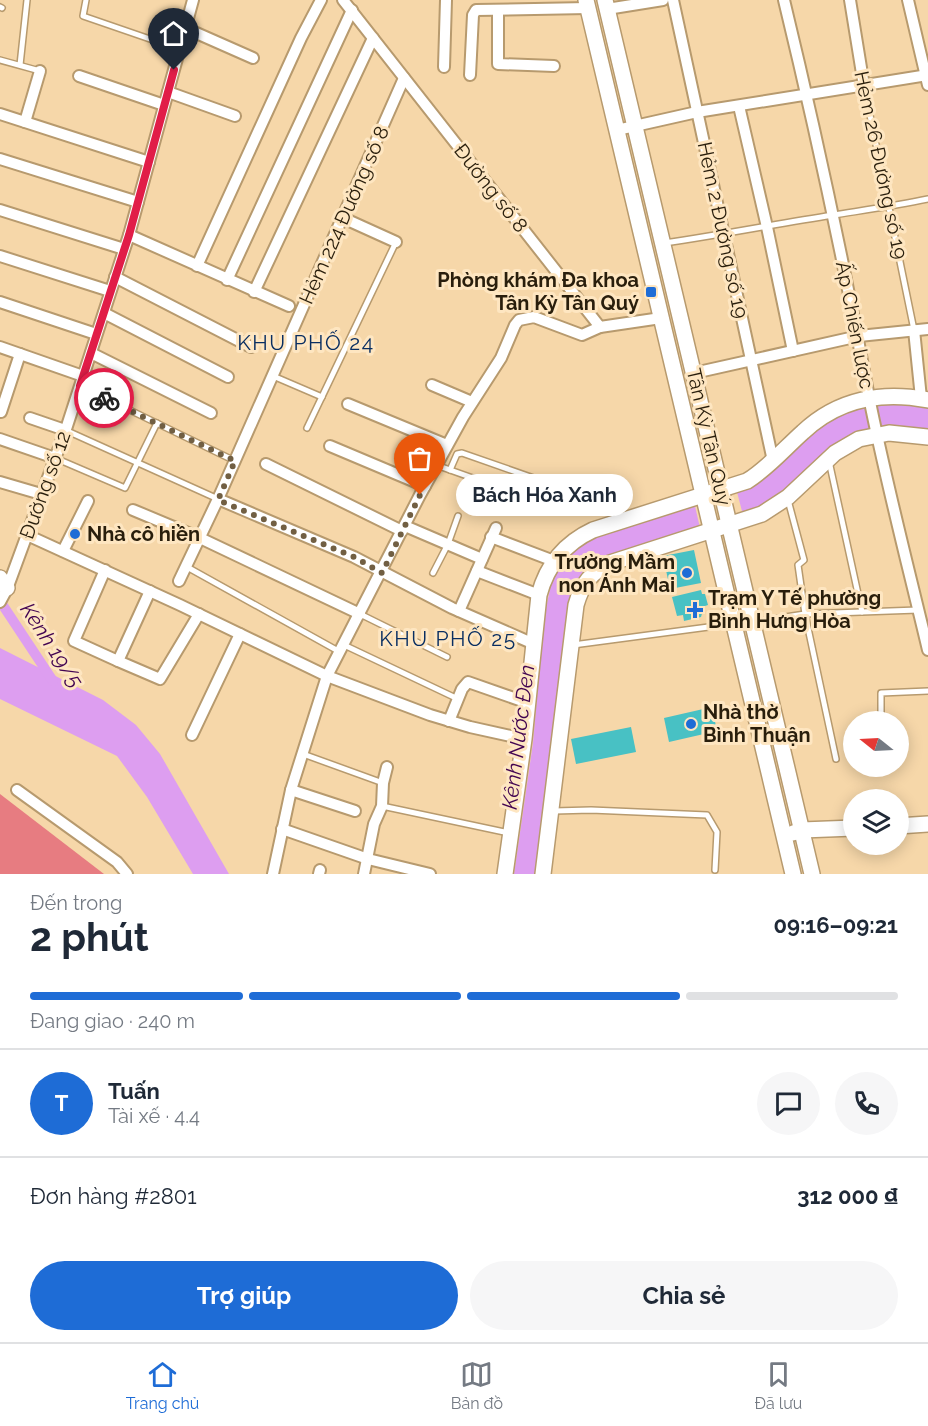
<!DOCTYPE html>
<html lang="vi">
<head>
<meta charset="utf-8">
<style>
  body { margin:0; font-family:Raleway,sans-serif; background:#f6f6f7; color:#1f2937; height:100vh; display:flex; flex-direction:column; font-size:22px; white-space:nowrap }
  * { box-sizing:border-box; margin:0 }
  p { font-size:20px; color:#747a83 }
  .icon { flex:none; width:33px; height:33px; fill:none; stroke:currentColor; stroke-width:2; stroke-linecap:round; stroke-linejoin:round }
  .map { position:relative; height:874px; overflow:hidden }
  .sheet { display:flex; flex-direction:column; background:#fff; flex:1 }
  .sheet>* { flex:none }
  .needle { width:39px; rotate:288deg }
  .buttons { position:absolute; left:843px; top:711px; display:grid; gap:12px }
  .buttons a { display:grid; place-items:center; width:66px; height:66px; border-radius:50%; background:#fff; box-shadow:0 3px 15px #0003; font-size:30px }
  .pin { position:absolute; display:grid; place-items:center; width:51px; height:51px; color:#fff; margin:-62px -26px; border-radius:50% 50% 50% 0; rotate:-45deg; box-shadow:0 0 6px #0007 }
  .pin .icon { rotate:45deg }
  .courier { position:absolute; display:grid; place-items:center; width:60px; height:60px; margin:-30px; border:4px solid #e11d48; border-radius:50%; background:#fff; color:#222; box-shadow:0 2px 8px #0007 }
  .bubble { position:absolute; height:42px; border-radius:21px; background:#fff; box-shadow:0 3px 15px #0003; font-size:20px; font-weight:700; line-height:42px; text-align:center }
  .summary em { font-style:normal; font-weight:700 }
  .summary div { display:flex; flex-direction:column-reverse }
  .summary { display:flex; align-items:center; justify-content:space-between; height:102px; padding:0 30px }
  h1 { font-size:39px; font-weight:700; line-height:45px }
  .bar { display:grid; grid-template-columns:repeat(4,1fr); gap:9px 6px; align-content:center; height:72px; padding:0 30px }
  .bar i { height:8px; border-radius:4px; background:#e0e1e3 }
  .bar .selected { background:#1e6cd6 }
  .bar p { grid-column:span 4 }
  .line { display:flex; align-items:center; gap:15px; padding:0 30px; border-top:2px solid #e0e1e3 }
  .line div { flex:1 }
  .round { display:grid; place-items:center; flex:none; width:63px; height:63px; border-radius:32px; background:#f6f6f7 }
  .primary-button { display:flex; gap:12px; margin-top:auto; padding:12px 30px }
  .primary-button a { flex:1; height:69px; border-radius:36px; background:#1e6cd6; color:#fff; font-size:24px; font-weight:700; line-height:69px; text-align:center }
  .primary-button a+a { background:#f6f6f7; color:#1f2937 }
  .dock { display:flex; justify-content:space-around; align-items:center; height:84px; border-top:2px solid #e0e1e3; background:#fff; font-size:16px; color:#747a83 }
  .dock a { display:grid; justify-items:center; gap:3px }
  .dock .selected { color:#1e6cd6 }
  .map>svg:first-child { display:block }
  .forest { fill:#e77c81 }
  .water { fill:#dd9ef0 }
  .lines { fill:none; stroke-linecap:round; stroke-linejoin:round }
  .canal { stroke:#dd9ef0; stroke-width:10 }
  .building { fill:#48c1c4 }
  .lane-casing { stroke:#b79a6e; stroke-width:8 }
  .street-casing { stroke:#b79a6e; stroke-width:14 }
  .secondary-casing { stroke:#b79a6e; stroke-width:18 }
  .lane { stroke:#fff; stroke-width:5 }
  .street { stroke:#fff; stroke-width:10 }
  .secondary { stroke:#fff; stroke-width:15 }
  .done { stroke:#715f43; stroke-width:6; stroke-dasharray:0 10.8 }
  .route { stroke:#e11d48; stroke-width:8 }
  .poi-dot { fill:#1e6cd6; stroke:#fee6c1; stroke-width:2 }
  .labels { text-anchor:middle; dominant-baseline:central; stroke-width:6; stroke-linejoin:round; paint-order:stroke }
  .street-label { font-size:20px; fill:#291e0c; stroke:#fee6c1 }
  .poi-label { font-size:20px; font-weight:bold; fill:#291e0c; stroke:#fee6c1; text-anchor:start }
  .neighbourhood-label { font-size:21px; letter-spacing:1.5px; fill:#092e61; stroke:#fee6c1 }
  .water-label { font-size:21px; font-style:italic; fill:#420451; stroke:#fee6c1 }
</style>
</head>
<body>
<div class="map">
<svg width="928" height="874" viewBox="0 0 928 874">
  <rect width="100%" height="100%" fill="#f6d7a9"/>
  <!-- forest -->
  <polygon class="forest" points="0,794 104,874 0,874"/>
  <!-- water -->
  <g class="water">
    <path d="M 886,403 L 928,407 L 928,430 C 916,428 903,425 891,426 C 837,428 820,461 783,492 C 770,502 757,508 743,515 L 737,492 C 774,477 784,456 813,432 C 835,415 859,408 886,403 Z"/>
    <polygon points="695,506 700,528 600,560 582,573 573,586 567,608 556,731 536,874 514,874 533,743 544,617 552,580 569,555 592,538"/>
    <polygon points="0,648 103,700 136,725 160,754 229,874 193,874 147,797 117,756 0,699"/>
  </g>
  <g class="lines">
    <!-- canal -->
    <polyline class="canal" points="0,601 53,681"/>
  </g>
  <!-- building -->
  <g class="building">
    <polygon points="694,550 701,583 670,589 663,556"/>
    <polygon points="701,590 702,594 705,594 708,605 705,606 705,609 703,610 701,617 684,621 683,615 677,616 672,597"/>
    <polygon points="712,707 717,731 669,742 664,718"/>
    <polygon points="631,727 636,752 576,764 571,739"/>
  </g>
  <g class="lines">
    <!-- lane casing -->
    <g class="lane-casing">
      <g id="lane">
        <polyline points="86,0 83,16 179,49"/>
        <polyline points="0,7 2,8"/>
        <polyline points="0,60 40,71"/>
        <polyline points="20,65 27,0"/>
        <polyline points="864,86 914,330"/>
        <path d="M 664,243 C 721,235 776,224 833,215 C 865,210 896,206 928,199"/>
        <polyline points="273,376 322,397"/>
        <polyline points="80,386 235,461"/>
        <polyline points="307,428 396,242"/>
        <polyline points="65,430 218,499"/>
        <polyline points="55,458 125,488 157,423"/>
        <polyline points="829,461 862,612"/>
        <polyline points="436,465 532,499"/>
        <polyline points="450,470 457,454 462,453 545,482"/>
        <polyline points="788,500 804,560 798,565 805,614 836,759"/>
        <polyline points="187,567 340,652"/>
        <polyline points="433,573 448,544 458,516"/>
        <polyline points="360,614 447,657"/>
        <polyline points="753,622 805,614 918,610"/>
        <polyline points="344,645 458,699"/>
        <polyline points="573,645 731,624"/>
        <polyline points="881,722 881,693 928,691"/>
        <polyline points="303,754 383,783"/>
        <polyline points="382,806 509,833"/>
        <polyline points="554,811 591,810 707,815 717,832 715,870"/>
      </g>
    </g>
    <!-- street casing -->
    <g class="street-casing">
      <g id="street">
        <polyline points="343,0 600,327 661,318"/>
        <polyline points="673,0 773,461"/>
        <path d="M 784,0 C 816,132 844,264 869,397 C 886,482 908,566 928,650"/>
        <polyline points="850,0 864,86"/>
        <polyline points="908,0 928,85"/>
        <polyline points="607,9 663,0"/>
        <polyline points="498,10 498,64 554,66"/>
        <polyline points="185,28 253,58"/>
        <polyline points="444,67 446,0"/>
        <polyline points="470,75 473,15 476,10 588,8"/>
        <polyline points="79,76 164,105"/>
        <polyline points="168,92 235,116"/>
        <polyline points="739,106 767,227 793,351"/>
        <polyline points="0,114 149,162"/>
        <polyline points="25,122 40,71"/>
        <polyline points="617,130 697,112 928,75"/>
        <polyline points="0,159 138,202"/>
        <polyline points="0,210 124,249"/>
        <polyline points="343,218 396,242"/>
        <polyline points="129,235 289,306"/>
        <polyline points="0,256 110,291"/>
        <polyline points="197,266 301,38 321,0"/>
        <polyline points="115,277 251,347"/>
        <polyline points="227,280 352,10"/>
        <polyline points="254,292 373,38"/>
        <polyline points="0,302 96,334"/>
        <polyline points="104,313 228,377"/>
        <polyline points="914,330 921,398"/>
        <polyline points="0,347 83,376"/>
        <polyline points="91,353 211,413"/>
        <polyline points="694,373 859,336 928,329"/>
        <polyline points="432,385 472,402"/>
        <polyline points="348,404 447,445"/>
        <polyline points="1,412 20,354"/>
        <polyline points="30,418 65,430"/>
        <polyline points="0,439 55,458"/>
        <polyline points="330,446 425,486"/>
        <polyline points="266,464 402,531"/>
        <polyline points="0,482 41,494"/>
        <polyline points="218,499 354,557 452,608 534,644"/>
        <polyline points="133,510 200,538 360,614"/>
        <polyline points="405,526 482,559"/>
        <polyline points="27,535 180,605 327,676 430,715 470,727 524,739"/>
        <polyline points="491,537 554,561"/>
        <polyline points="63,551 88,501"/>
        <polyline points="105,570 74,641 118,661 150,591"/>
        <polyline points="477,571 539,595"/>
        <polyline points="179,581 218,499 404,78"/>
        <polyline points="0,602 7,589 67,426 129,235 193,0"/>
        <polyline points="459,611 496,528"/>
        <polyline points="118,661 160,679 199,614"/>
        <polyline points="449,721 462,689 468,682 528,703"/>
        <polyline points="192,735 240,634"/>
        <polyline points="17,790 117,862 127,874"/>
        <polyline points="291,790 355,811"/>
        <polyline points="282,829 368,859 430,874"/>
        <polyline points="273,874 291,790 327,676 420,495 463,417 501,358 515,325 519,320 534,317 582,335 600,327"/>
        <polyline points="319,874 320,870"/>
        <polyline points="364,874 374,824 382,806 383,783 387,767"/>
      </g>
    </g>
    <!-- secondary casing -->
    <g class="secondary-casing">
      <g id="secondary">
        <polyline points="586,0 793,874"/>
        <polyline points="605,0 812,874"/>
        <polyline points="0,578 7,588"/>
        <polyline points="898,826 928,824"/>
        <polyline points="793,833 802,830 854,828"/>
        <path d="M 505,874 L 524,739 L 539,595 C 547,565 565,543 593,530 L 747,481 C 768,468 784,449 803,432 C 838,399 882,391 928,400"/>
        <path d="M 543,874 L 576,605 C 582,584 591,572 610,563 L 762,514 L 788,497 L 835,453 L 859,439 L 889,433 L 928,437"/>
      </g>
    </g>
    <!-- lane -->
    <use href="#lane" class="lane"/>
    <!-- street -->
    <use href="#street" class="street"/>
    <!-- secondary -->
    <use href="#secondary" class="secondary"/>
  </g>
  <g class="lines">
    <!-- done -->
    <polyline class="done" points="104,398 235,461 218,500 354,557 382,573 420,495"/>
    <!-- route -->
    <polyline class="route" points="104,398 80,386 129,235 174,70"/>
  </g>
  <!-- markers -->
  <g class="poi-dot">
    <rect x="645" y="286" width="12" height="12" rx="3"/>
    <circle cx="75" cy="534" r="6"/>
    <circle cx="687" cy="573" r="6"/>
    <path d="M692 601h6v6h6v6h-6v6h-6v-6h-6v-6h6z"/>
    <circle cx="691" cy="724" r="6"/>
  </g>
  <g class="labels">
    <!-- street labels -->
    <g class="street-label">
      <text transform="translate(881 165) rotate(78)">Hẻm 26 Đường số 19</text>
      <text transform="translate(491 188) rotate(52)">Đường số 8</text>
      <text transform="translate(344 215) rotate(-66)">Hẻm 224 Đường số 8</text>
      <text transform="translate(723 230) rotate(78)">Hẻm 2 Đường số 19</text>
      <text transform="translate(855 325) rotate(79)">Ấp Chiến lược</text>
      <text transform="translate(709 437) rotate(77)">Tân Kỳ Tân Quý</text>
      <text transform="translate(45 485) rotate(-70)">Đường số 12</text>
    </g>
    <!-- poi labels -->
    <g class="poi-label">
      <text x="639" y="280" text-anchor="end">Phòng khám Đa khoa<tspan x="639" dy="23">Tân Kỳ Tân Quý</tspan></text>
      <text x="87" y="534">Nhà cô hiền</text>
      <text x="675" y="562" text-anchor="end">Trường Mầm<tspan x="675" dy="23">non Ánh Mai</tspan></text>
      <text x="708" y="598">Trạm Y Tế phường<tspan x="708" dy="23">Bình Hưng Hòa</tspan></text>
      <text x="703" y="712">Nhà thờ<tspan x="703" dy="23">Bình Thuận</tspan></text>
    </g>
    <!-- neighbourhood labels -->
    <g class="neighbourhood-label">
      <text x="306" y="342">KHU PHỐ 24</text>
      <text x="448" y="638">KHU PHỐ 25</text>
    </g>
    <!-- water labels -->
    <g class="water-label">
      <text transform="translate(52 645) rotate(57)">Kênh 19/5</text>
      <text transform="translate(518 737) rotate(-83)">Kênh Nước Đen</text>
    </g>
  </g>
</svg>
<div class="buttons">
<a><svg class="needle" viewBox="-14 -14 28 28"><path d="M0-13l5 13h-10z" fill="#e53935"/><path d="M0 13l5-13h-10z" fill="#747a83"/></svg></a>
<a><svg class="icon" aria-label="layers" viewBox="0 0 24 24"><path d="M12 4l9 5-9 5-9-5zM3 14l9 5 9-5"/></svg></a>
</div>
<div class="pin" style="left:420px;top:495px;background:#ea580c"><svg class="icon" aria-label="bag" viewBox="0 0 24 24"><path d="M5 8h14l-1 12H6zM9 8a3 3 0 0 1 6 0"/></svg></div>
<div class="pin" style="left:174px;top:70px;background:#1f2937"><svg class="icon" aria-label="home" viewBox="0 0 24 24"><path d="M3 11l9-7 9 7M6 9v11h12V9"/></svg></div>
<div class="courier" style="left:104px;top:398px"><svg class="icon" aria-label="bike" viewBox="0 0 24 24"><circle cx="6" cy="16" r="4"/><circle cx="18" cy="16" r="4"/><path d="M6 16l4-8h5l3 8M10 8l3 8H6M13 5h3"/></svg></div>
<div class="bubble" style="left:456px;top:474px;width:177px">Bách Hóa Xanh</div>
</div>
<section class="sheet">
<div class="summary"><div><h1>2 phút</h1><p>Đến trong</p></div><em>09:16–09:21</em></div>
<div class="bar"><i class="selected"></i><i class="selected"></i><i class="selected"></i><i></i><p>Đang giao · 240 m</p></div>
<div class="line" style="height:108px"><b class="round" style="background:#1e6cd6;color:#fff">T</b><div><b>Tuấn</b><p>Tài xế · 4.4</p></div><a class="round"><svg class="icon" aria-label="chat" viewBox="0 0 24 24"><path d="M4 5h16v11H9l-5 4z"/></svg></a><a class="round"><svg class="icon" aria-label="phone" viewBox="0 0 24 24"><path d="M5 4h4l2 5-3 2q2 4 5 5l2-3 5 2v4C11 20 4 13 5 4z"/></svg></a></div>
<div class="line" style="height:78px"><div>Đơn hàng #2801</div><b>312 000 ₫</b></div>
<div class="primary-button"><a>Trợ giúp</a><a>Chia sẻ</a></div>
</section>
<nav class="dock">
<a class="selected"><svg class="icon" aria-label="home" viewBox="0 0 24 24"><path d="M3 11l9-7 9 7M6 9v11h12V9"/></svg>Trang chủ</a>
<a><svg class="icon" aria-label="map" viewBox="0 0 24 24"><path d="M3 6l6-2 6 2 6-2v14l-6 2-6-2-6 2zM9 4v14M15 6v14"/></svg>Bản đồ</a>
<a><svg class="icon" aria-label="saved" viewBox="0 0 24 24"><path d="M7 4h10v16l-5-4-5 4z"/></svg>Đã lưu</a>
</nav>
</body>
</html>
